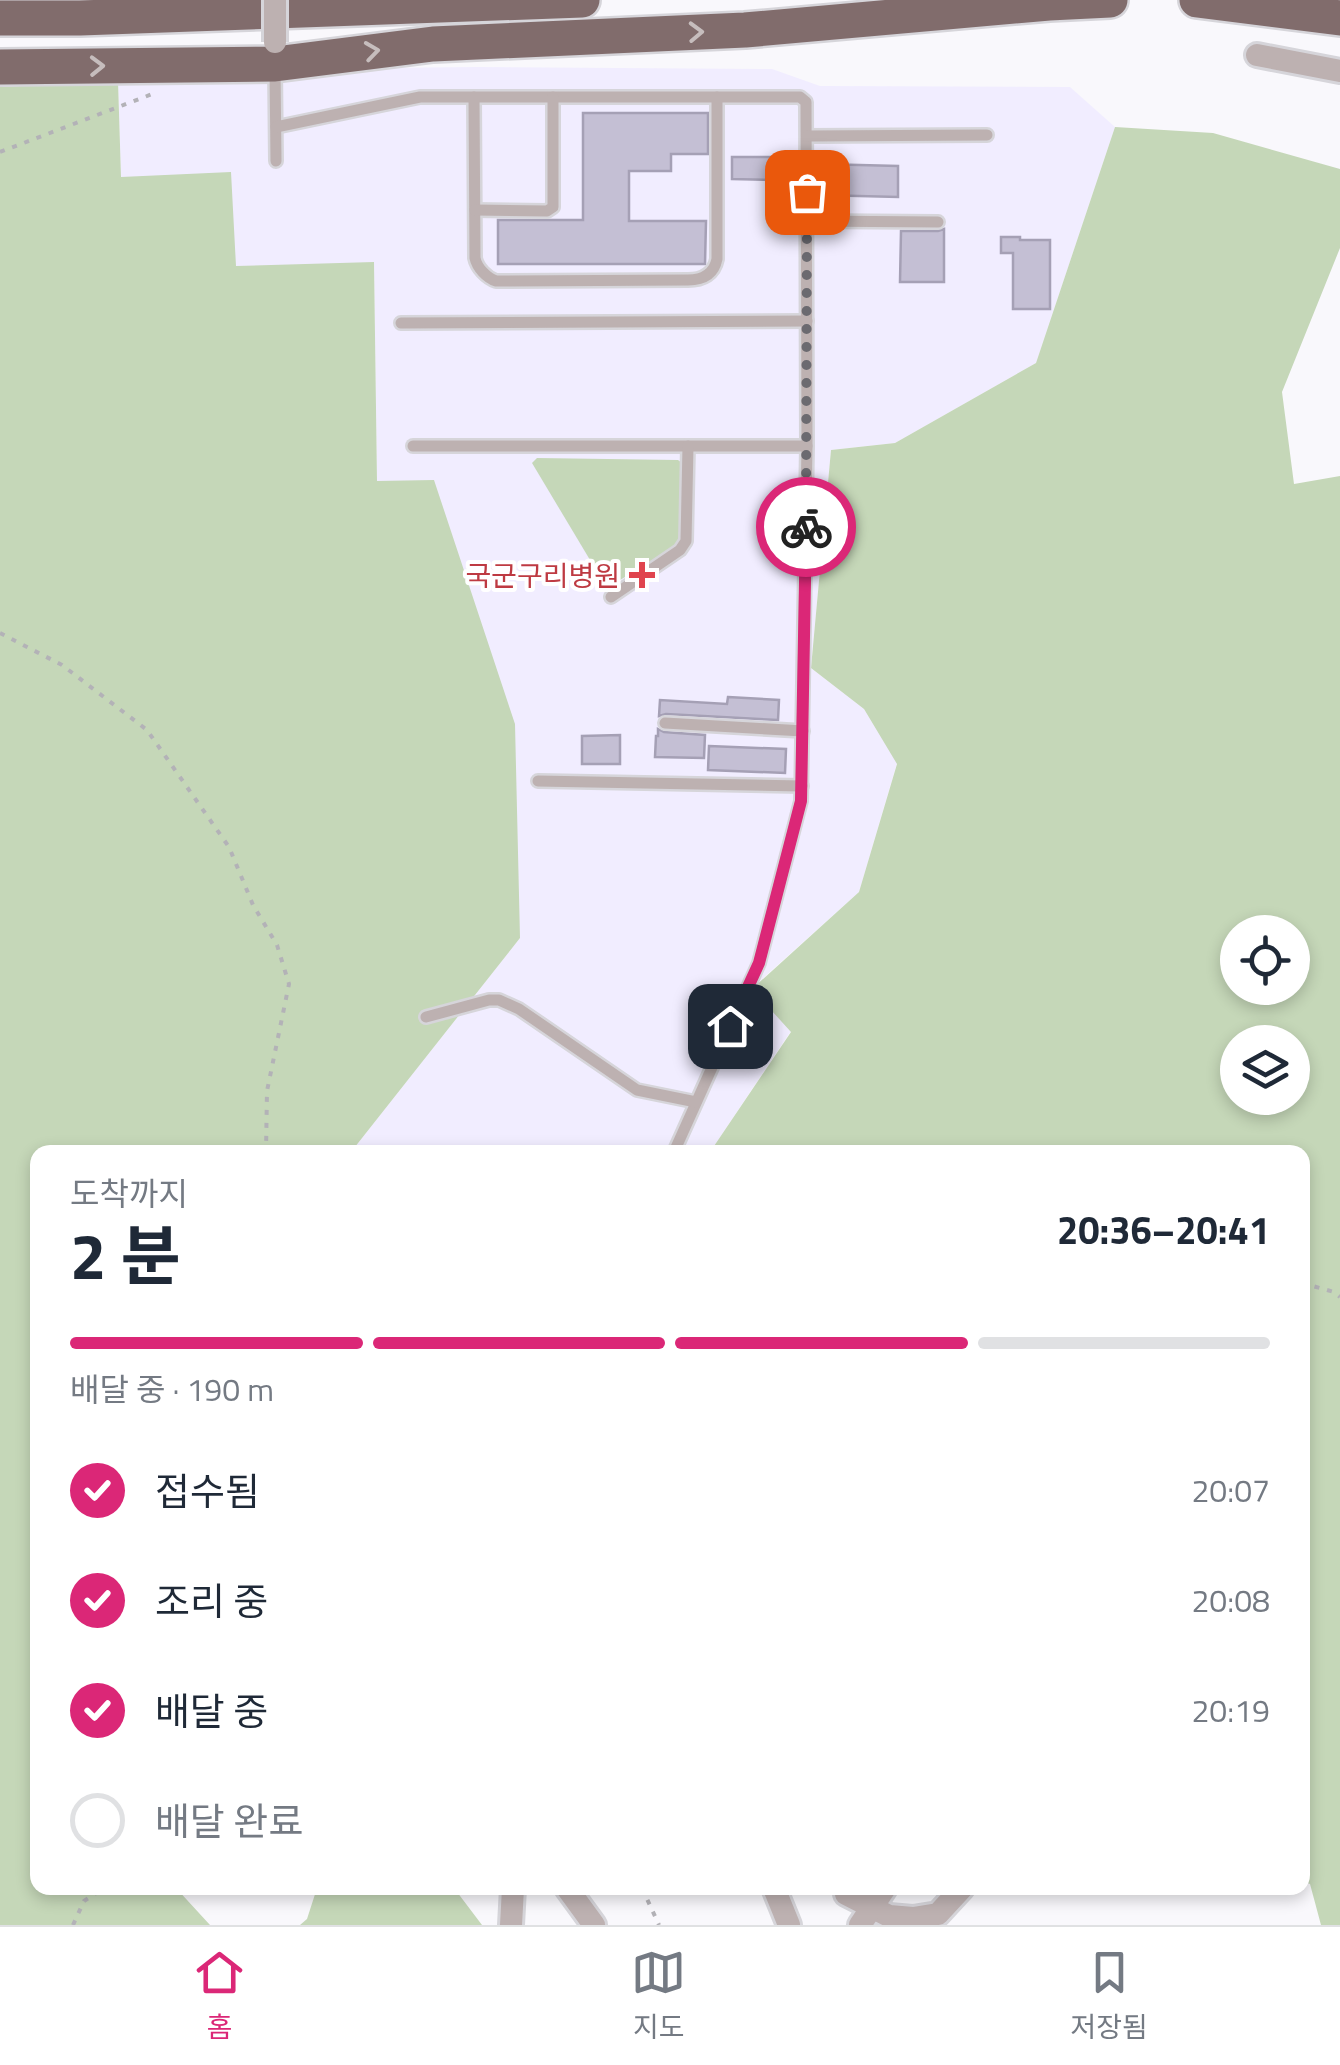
<!DOCTYPE html>
<html lang="ko">
<head>
<meta charset="utf-8">
<style>
  body { margin:0; font-family:"Titillium Web","Noto Sans KR",sans-serif; background:#f6f6f7; color:#1f2937; height:100vh; display:flex; flex-direction:column; font-size:38px; white-space:nowrap }
  * { box-sizing:border-box; margin:0 }
  p { font-size:32px; color:#747a83 }
  .icon { flex:none; width:55px; height:55px; fill:none; stroke:currentColor; stroke-width:2; stroke-linecap:round; stroke-linejoin:round }
  .map { position:relative; flex:1; overflow:hidden }
  .side { position:absolute; left:30px; top:1145px; width:1280px; height:750px; display:flex; flex-direction:column; background:#fff; border-radius:20px; box-shadow:0 5px 15px #0003 }
  .side>* { flex:none }
  .buttons { position:absolute; left:1220px; top:915px; display:grid; gap:20px }
  .buttons a { display:grid; place-items:center; width:90px; height:90px; border-radius:50%; background:#fff; box-shadow:0 5px 15px #0003; font-size:50px }
  .pin { position:absolute; display:grid; place-items:center; width:85px; height:85px; color:#fff; margin:-42px; border-radius:20px; box-shadow:0 5px 15px #0006 }
  .courier { position:absolute; display:grid; place-items:center; width:100px; height:100px; margin:-50px; border:8px solid #db2777; border-radius:50%; background:#fff; color:#222; box-shadow:0 2px 12px #0007 }
  .summary em { font-style:normal; font-weight:700 }
  .summary div { display:flex; flex-direction:column-reverse }
  .summary { display:flex; align-items:center; justify-content:space-between; height:170px; padding:0 40px }
  h1 { font-size:65px; font-weight:700; line-height:75px }
  .bar { display:grid; grid-template-columns:repeat(4,1fr); gap:15px 10px; align-content:center; height:120px; padding:0 40px }
  .bar i { height:12px; border-radius:8px; background:#e0e1e3 }
  .bar .selected { background:#db2777 }
  .bar p { grid-column:span 4 }
  ol { padding:0 40px; list-style:none }
  li { display:flex; align-items:center; gap:30px; height:110px }
  li p { margin-inline-start:auto }
  li .icon { padding:10px; border-radius:50%; background:#db2777; color:#fff; stroke-width:4 }
  li:last-child { color:#747a83 }
  li i { width:55px; height:55px; border:5px solid #e0e1e3; border-radius:50% }
  .tabs { display:flex; justify-content:space-around; align-items:center; height:140px; border-top:2px solid #e0e1e3; background:#fff; font-size:28px; color:#747a83 }
  .tabs a { display:grid; justify-items:center; gap:5px }
  .tabs .selected { color:#db2777 }
  .map>svg:first-child { display:block }
  .built { fill:#f1edff }
  .green { fill:#c5d7b8; fill-rule:evenodd }
  .building { fill:#c4bfd4; stroke:#a5a0b5; stroke-width:2.5 }
  .lines { fill:none; stroke-linecap:round; stroke-linejoin:round }
  .service-casing { stroke:#d6d5da; stroke-width:16 }
  .minor-casing { stroke:#d6d5da; stroke-width:28 }
  .trunk-casing { stroke:#d6d5da; stroke-width:40 }
  .path { stroke:#b3b2b7; stroke-width:4; stroke-dasharray:5 8; stroke-linecap:butt }
  .service { stroke:#bdb1b1; stroke-width:11 }
  .minor { stroke:#bdb1b1; stroke-width:22 }
  .trunk { stroke:#816c6c; stroke-width:35 }
  .minor-bridge-casing { stroke:#d6d5da; stroke-width:28; stroke-linecap:butt }
  .minor-bridge { stroke:#bdb1b1; stroke-width:22 }
  .oneway { stroke:#c6bdbd }
  .done { stroke:#6b6a70; stroke-width:10; stroke-dasharray:0 18 }
  .route { stroke:#db2777; stroke-width:12 }
  .health-dot { fill:#e0444e; stroke:#fff; stroke-width:4 }
  .labels { text-anchor:middle; dominant-baseline:central; stroke-width:8; stroke-linejoin:round; paint-order:stroke }
  .health-label { font-size:28px; fill:#be3a42; stroke:#fff; text-anchor:end }
</style>
</head>
<body>
<div class="map">
<svg width="1340" height="1925" viewBox="0 0 1340 1925">
  <rect width="100%" height="100%" fill="#f9f8fc"/>
  <!-- built -->
  <polygon class="built" points="478,67 772,69 820,86 1070,87 1115,127 1036,363 895,443 831,450 811,668 864,709 897,763 859,892 752,988 791,1031 710,1152 351,1152 520,938 377,481 374,263 236,267 121,177 118,81 274,69"/>
  <!-- green -->
  <g class="green">
    <polygon points="118,81 121,177 231,172 236,266 374,262 377,481 434,480 515,724 520,938 351,1152 38,1152 38,1888 176,1888 210,1925 0,1925 0,87"/>
    <path d="M 1115,127 L 1213,133 L 1340,169 L 1340,248 L 1282,392 L 1294,484 L 1340,476 L 1340,1925 L 1321,1925 L 1310,1884 L 1302,1881 L 1302,1152 L 710,1152 L 791,1032 L 752,989 L 859,892 L 897,764 L 864,709 L 811,668 L 831,450 L 895,443 L 1036,363 ZM 1238,932 L 1292,932 L 1292,988 L 1238,988 ZM 1238,1042 L 1292,1042 L 1292,1098 L 1238,1098 Z"/>
    <polygon points="537,458 678,460 682,463 683,535 678,544 609,587 605,585 532,463"/>
    <polygon points="317,1888 454,1888 482,1925 300,1925 307,1919"/>
  </g>
  <!-- building -->
  <g class="building">
    <polygon points="583,113 708,113 708,154 671,154 671,171 629,171 629,221 706,221 705,264 498,264 498,220 583,220"/>
    <polygon points="732,157 775,157 775,180 732,179"/>
    <polygon points="820,164 898,166 898,197 819,195"/>
    <polygon points="944,229 944,282 900,282 901,231 938,231"/>
    <polygon points="1001,237 1020,237 1020,240 1050,240 1050,309 1013,309 1013,253 1001,253"/>
    <polygon points="728,697 779,700 778,720 666,714 659,716 660,700 727,704"/>
    <polygon points="658,729 664,732 705,735 704,758 655,757 656,736 658,736"/>
    <polygon points="620,735 620,764 582,764 582,736"/>
    <polygon points="709,746 786,749 785,773 708,770"/>
  </g>
  <g class="lines">
    <!-- service casing -->
    <g class="service-casing">
      <g id="service">
        <polyline points="275,68 276,161"/>
        <path d="M 474,97 L 475,258 C 477,268 487,278 496,281 L 688,280 C 703,280 714,274 717,259 L 717,97"/>
        <polyline points="276,127 420,97 800,97 806,102 807,446 801,801 759,963 674,1152"/>
        <polyline points="807,136 987,135"/>
        <polyline points="475,210 547,211 553,207 553,97"/>
        <polyline points="807,221 938,222"/>
        <polyline points="401,323 807,321"/>
        <polyline points="413,446 807,446"/>
        <polyline points="611,597 680,550 686,541 688,446"/>
        <polyline points="665,723 803,731"/>
        <polyline points="538,781 802,786"/>
        <polyline points="426,1017 489,1000 499,1000 519,1009 637,1090 696,1102"/>
      </g>
    </g>
    <!-- minor casing -->
    <g class="minor-casing">
      <g id="minor">
        <polyline points="1257,55 1340,71"/>
        <polyline points="567,1888 594,1925"/>
        <polyline points="774,1888 789,1925"/>
        <polyline points="847,1888 846,1894 889,1916 913,1918 938,1914 962,1888"/>
        <polyline points="511,1925 513,1888"/>
        <polyline points="860,1925 885,1888"/>
      </g>
    </g>
    <!-- trunk casing -->
    <g class="trunk-casing">
      <g id="trunk">
        <polyline points="1197,0 1340,18"/>
        <polyline points="0,18 80,18 582,0"/>
        <polyline points="0,67 275,64 433,44 745,30 1049,3 1110,0"/>
      </g>
    </g>
    <!-- path -->
    <g class="path">
      <polyline points="0,152 155,93"/>
      <polyline points="0,633 62,665 147,730 229,847 253,905 277,945 289,984 267,1091 266,1152"/>
      <polyline points="1302,1283 1334,1292 1340,1297"/>
      <polyline points="642,1888 659,1925"/>
      <polyline points="73,1925 84,1901 104,1888"/>
    </g>
    <!-- service -->
    <use href="#service" class="service"/>
    <!-- minor -->
    <use href="#minor" class="minor"/>
    <!-- trunk -->
    <use href="#trunk" class="trunk"/>
    <!-- minor-bridge casing -->
    <g class="minor-bridge-casing">
      <polyline id="minor-bridge" points="275,0 275,42"/>
    </g>
    <!-- minor-bridge -->
    <use href="#minor-bridge" class="minor-bridge"/>
  </g>
  <!-- one-way arrows -->
  <defs><path id="oneway-chevron" d="M-2-3.5L2.5 0L-2 3.5" fill="none" stroke-width="1.6" stroke-linecap="round" stroke-linejoin="round" transform="scale(2.5)"/></defs>
  <g class="oneway">
    <use href="#oneway-chevron" transform="translate(696 32) rotate(-2)"/>
    <use href="#oneway-chevron" transform="translate(372 51) rotate(-8)"/>
    <use href="#oneway-chevron" transform="translate(97 66) rotate(-1)"/>
  </g>
  <g class="lines">
    <!-- done -->
    <polyline class="done" points="806,527 807,192"/>
    <!-- route -->
    <polyline class="route" points="730,1026 759,963 801,801 806,527"/>
  </g>
  <!-- markers -->
  <path class="health-dot" d="M637 560h10v10h10v10h-10v10h-10v-10h-10v-10h10z"/>
  <g class="labels">
    <!-- health labels -->
    <g class="health-label">
      <text x="620" y="575">국군구리병원</text>
    </g>
  </g>
</svg>
<div class="buttons">
<a><svg class="icon" aria-label="locate" viewBox="0 0 24 24"><circle cx="12" cy="12" r="6"/><path d="M12 2v4M12 18v4M2 12h4M18 12h4"/></svg></a>
<a><svg class="icon" aria-label="layers" viewBox="0 0 24 24"><path d="M12 4l9 5-9 5-9-5zM3 14l9 5 9-5"/></svg></a>
</div>
<div class="pin" style="left:807px;top:192px;background:#ea580c"><svg class="icon" aria-label="bag" viewBox="0 0 24 24"><path d="M5 8h14l-1 12H6zM9 8a3 3 0 0 1 6 0"/></svg></div>
<div class="pin" style="left:730px;top:1026px;background:#1f2937"><svg class="icon" aria-label="home" viewBox="0 0 24 24"><path d="M3 11l9-7 9 7M6 9v11h12V9"/></svg></div>
<div class="courier" style="left:806px;top:527px"><svg class="icon" aria-label="bike" viewBox="0 0 24 24"><circle cx="6" cy="16" r="4"/><circle cx="18" cy="16" r="4"/><path d="M6 16l4-8h5l3 8M10 8l3 8H6M13 5h3"/></svg></div>
<section class="side">
<div class="summary"><div><h1>2 분</h1><p>도착까지</p></div><em>20:36–20:41</em></div>
<div class="bar"><i class="selected"></i><i class="selected"></i><i class="selected"></i><i></i><p>배달 중 · 190 m</p></div>
<ol>
<li><svg class="icon" aria-label="check" viewBox="0 0 24 24"><path d="M5 12l5 5 9-10"/></svg>접수됨<p>20:07</p></li>
<li><svg class="icon" aria-label="check" viewBox="0 0 24 24"><path d="M5 12l5 5 9-10"/></svg>조리 중<p>20:08</p></li>
<li><svg class="icon" aria-label="check" viewBox="0 0 24 24"><path d="M5 12l5 5 9-10"/></svg>배달 중<p>20:19</p></li>
<li><i></i>배달 완료</li>
</ol>
</section>
</div>
<nav class="tabs">
<a class="selected"><svg class="icon" aria-label="home" viewBox="0 0 24 24"><path d="M3 11l9-7 9 7M6 9v11h12V9"/></svg>홈</a>
<a><svg class="icon" aria-label="map" viewBox="0 0 24 24"><path d="M3 6l6-2 6 2 6-2v14l-6 2-6-2-6 2zM9 4v14M15 6v14"/></svg>지도</a>
<a><svg class="icon" aria-label="saved" viewBox="0 0 24 24"><path d="M7 4h10v16l-5-4-5 4z"/></svg>저장됨</a>
</nav>
</body>
</html>
